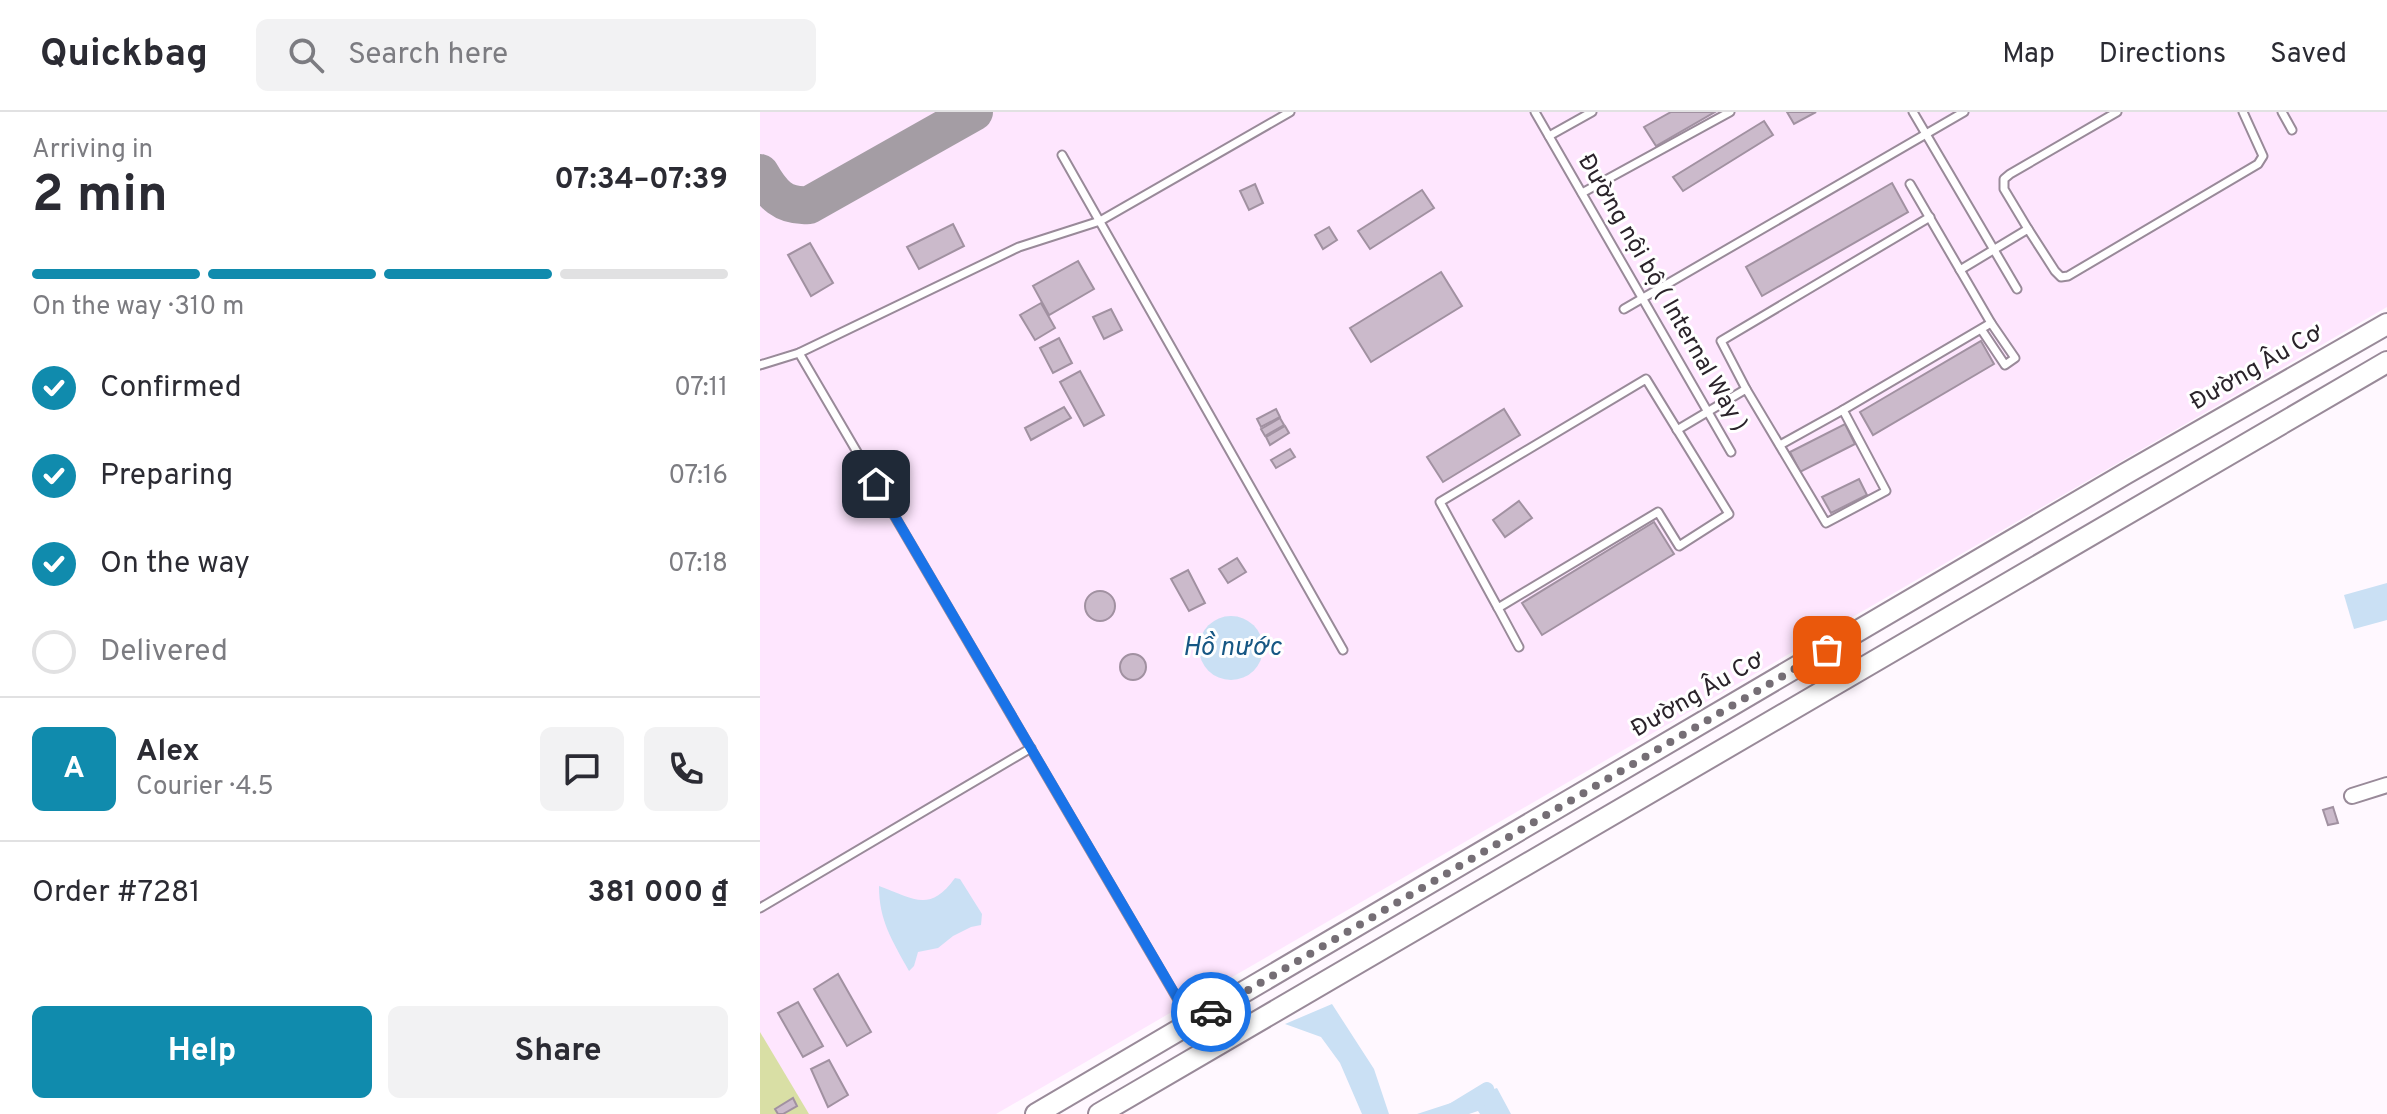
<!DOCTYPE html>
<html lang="en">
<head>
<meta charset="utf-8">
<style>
  body { margin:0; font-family:Overpass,sans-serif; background:#f2f2f3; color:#2b2b33; height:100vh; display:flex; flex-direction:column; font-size:30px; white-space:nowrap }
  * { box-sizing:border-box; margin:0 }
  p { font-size:26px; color:#7c7c81 }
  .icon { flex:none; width:44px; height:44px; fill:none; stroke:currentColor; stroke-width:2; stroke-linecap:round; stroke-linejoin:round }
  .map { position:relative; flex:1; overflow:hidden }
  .side { display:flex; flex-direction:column; background:#fff; width:760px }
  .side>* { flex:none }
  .pin { position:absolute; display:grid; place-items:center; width:68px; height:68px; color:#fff; margin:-34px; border-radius:16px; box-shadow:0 4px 12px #0006 }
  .courier { position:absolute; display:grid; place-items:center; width:80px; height:80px; margin:-40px; border:6px solid #1a73e8; border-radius:50%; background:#fff; color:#222; box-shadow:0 2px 10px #0007 }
  .headline em { font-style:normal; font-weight:700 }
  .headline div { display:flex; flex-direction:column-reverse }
  .headline { display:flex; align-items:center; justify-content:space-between; height:136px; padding:0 32px }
  h1 { font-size:52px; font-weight:700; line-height:60px }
  .bar { display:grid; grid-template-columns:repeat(4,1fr); gap:12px 8px; align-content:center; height:96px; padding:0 32px }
  .bar i { height:10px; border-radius:6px; background:#e1e1e2 }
  .bar .selected { background:#108bad }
  .bar p { grid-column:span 4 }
  .line { display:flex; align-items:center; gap:20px; padding:0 32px; border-top:2px solid #e1e1e2 }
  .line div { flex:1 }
  .round { display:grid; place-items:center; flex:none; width:84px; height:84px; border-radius:12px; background:#f2f2f3 }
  ol { padding:0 32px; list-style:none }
  li { display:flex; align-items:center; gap:24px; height:88px }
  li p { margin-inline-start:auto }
  li .icon { padding:8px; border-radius:50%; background:#108bad; color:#fff; stroke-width:4 }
  li:last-child { color:#7c7c81 }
  li i { width:44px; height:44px; border:4px solid #e1e1e2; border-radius:50% }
  .cta { display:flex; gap:16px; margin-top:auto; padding:16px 32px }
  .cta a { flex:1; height:92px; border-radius:12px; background:#108bad; color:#fff; font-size:32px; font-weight:700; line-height:92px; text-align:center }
  .cta a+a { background:#f2f2f3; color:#2b2b33 }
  header { display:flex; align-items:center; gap:48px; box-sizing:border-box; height:112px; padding:0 40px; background:#fff; border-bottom:2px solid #e1e1e2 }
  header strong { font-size:38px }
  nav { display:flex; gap:44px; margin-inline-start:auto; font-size:28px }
  .search { width:560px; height:72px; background:#f2f2f3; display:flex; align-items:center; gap:20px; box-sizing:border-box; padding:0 28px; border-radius:12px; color:#7c7c81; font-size:30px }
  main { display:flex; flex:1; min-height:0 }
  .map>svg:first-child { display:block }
  .built { fill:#fee6fe }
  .green { fill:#d9dfa5 }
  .water { fill:#cae0f4 }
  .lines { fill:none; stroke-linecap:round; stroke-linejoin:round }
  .canal { stroke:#cae0f4; stroke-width:14 }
  .taxiway { stroke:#a49da4; stroke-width:38 }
  .building { fill:#cbbacb; stroke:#a191a1; stroke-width:2 }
  .lane-casing { stroke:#998a99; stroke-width:11 }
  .street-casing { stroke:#998a99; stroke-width:18 }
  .secondary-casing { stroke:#998a99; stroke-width:24 }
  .lane { stroke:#fff; stroke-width:7 }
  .street { stroke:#fff; stroke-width:14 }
  .secondary { stroke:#fff; stroke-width:20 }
  .done { stroke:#756e75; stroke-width:8; stroke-dasharray:0 14.4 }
  .route { stroke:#1a73e8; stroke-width:10 }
  .labels { text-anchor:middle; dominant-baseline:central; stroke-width:6; stroke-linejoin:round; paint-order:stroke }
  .street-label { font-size:24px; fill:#2a232a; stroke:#fff }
  .water-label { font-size:26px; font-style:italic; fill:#165784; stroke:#fff }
</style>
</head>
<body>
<header>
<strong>Quickbag</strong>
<div class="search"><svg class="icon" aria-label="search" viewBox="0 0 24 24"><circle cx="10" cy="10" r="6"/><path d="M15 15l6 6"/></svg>Search here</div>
<nav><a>Map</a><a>Directions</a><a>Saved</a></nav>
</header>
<main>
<section class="side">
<div class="headline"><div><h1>2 min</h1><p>Arriving in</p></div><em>07:34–07:39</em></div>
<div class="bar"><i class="selected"></i><i class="selected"></i><i class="selected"></i><i></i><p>On the way · 310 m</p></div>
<ol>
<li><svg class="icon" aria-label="check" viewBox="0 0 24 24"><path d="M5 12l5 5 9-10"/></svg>Confirmed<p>07:11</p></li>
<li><svg class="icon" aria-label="check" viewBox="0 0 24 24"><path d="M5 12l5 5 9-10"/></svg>Preparing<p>07:16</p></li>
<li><svg class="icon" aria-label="check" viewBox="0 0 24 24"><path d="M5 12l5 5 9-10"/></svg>On the way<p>07:18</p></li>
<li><i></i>Delivered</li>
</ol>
<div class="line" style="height:144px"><b class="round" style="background:#108bad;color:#fff">A</b><div><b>Alex</b><p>Courier · 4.5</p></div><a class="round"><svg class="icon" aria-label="chat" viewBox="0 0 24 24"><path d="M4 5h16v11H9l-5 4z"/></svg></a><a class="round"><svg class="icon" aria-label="phone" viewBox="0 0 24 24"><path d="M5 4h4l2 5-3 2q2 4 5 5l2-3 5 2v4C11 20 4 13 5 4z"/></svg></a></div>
<div class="line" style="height:104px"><div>Order #7281</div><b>381 000 ₫</b></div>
<div class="cta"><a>Help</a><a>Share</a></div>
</section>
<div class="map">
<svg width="1627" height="1002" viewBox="0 0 1627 1002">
  <rect width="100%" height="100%" fill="#fff8ff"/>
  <!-- built -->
  <polygon class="built" points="0,0 1627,0 1627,195 236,1002 0,1002"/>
  <!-- green -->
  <polygon class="green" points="0,920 49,1002 0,1002"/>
  <!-- water -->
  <g class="water">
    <polygon points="1627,471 1627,508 1594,517 1584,483"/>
    <circle cx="471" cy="536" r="32"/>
    <path d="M 195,766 L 200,767 L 222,802 L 221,813 L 211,815 L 193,824 L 178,836 L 158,840 L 154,854 L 149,859 C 132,828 119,809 119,774 C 153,786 169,802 195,766 Z"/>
    <polygon points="572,892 614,957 629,1002 602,1002 580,951 561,925 525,912"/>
    <polygon points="737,976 751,1002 720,1002 718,999 709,1002 657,1002"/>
  </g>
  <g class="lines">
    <!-- canal -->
    <polyline class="canal" points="686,1002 727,977 734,1002"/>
    <!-- taxiway -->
    <path class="taxiway" d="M 0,61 C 12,82 23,95 49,93 L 214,0"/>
  </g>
  <!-- building -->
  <g class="building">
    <polygon points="911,0 955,0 896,34 884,15"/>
    <polygon points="1027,0 1056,0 1034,12"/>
    <polygon points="1004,9 1013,23 923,79 913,65"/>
    <polygon points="1132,71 1148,100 1002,184 986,155"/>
    <polygon points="495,72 503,91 489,98 480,79"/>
    <polygon points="662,78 674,96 610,137 598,119"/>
    <polygon points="193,112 204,134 159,157 147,135"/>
    <polygon points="569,115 577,128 563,137 555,123"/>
    <polygon points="50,131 73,171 51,184 28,143"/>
    <polygon points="318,149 334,177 289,203 273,174"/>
    <polygon points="681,160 702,194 611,250 590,216"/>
    <polygon points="281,191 295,216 275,228 260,203"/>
    <polygon points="351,197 362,218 344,227 333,205"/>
    <polygon points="299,226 312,251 293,261 280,236"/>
    <polygon points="1221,229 1234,252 1113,323 1100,300"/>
    <polygon points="320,259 344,303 324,314 300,270"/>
    <polygon points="304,295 311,306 271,328 265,316"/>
    <polygon points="516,297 520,305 501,315 497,307"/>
    <polygon points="744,297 760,323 683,370 667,345"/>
    <polygon points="520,306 524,313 505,324 501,317"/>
    <polygon points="1085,312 1095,332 1040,360 1030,340"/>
    <polygon points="525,314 529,321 510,333 506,325"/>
    <polygon points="530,337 535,345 516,356 511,348"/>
    <polygon points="1099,367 1107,383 1071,401 1062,385"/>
    <polygon points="759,389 772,406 745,425 733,408"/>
    <polygon points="894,410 914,442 782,523 762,491"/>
    <polygon points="477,446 486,460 468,471 459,457"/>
    <polygon points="428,458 445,491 429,499 411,467"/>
    <circle cx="340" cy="494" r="15"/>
    <circle cx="373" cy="555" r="13"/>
    <polygon points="1573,695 1578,711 1568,713 1563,698"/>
    <polygon points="78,862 111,920 87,934 54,877"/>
    <polygon points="38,890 63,934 43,945 18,901"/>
    <polygon points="69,948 88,983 68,995 51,957"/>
    <polygon points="33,986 37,994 23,1002 18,1002 15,997"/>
  </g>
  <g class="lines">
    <!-- lane casing -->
    <g class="lane-casing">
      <g id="lane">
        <polyline points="775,0 971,340"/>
        <polyline points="1153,0 1257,177"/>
        <polyline points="1522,0 1532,18"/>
        <polyline points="789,24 832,0"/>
        <polyline points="302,43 583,538"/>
        <polyline points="1150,72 1231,211"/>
        <polyline points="822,81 970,0"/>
        <polyline points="1268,117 1244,77 1244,67 1250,62 1357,0"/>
        <polyline points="1200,158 1268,117 1295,159 1301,165 1308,164 1498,52 1503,44 1483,0"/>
        <polyline points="864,197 1204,0"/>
        <polyline points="0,253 39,241"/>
        <polygon points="886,267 969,402 919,434 898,400 738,496 680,390"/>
        <polyline points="986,277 961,229 1170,105"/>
        <polyline points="917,318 986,277 1066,411 1126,379 1083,298 1231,211 1255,246 1245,253 1221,217"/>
        <polyline points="1020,333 1083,298"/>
        <polyline points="738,496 759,535"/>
        <polyline points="0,796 271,636"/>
        <polyline points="431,910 39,241 259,135 340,109 530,0"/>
      </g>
    </g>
    <!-- street casing -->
    <g class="street-casing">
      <polyline id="street" points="1592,684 1627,673"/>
    </g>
    <!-- secondary casing -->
    <g class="secondary-casing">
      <g id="secondary">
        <polyline points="276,1002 1365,362 1627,212"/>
        <polyline points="339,1002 1627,250"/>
      </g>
    </g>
    <!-- lane -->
    <use href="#lane" class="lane"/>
    <!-- street -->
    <use href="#street" class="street"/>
    <!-- secondary -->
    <use href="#secondary" class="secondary"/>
  </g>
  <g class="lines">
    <!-- done -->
    <polyline class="done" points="451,900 1067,538"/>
    <!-- route -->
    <polyline class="route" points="116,372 432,911 451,900"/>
  </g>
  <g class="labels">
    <!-- street labels -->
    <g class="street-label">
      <text transform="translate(902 181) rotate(60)">Đường nội bộ ( Internal Way )</text>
      <text transform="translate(1497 256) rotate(-30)">Đường Âu Cơ</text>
      <text transform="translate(938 583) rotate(-30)">Đường Âu Cơ</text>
    </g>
    <!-- water labels -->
    <g class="water-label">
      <text x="472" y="536">Hồ nước</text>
    </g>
  </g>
</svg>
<div class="pin" style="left:1067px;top:538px;background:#ea580c"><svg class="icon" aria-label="bag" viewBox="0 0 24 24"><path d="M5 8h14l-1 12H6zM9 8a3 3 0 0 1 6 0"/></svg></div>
<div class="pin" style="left:116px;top:372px;background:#1f2937"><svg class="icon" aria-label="home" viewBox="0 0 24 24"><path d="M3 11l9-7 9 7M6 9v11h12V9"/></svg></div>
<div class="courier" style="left:451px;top:900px"><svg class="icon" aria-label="car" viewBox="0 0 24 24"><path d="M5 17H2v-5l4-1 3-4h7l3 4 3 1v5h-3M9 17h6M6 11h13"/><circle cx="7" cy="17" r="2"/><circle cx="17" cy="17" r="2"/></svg></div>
</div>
</main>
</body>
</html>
